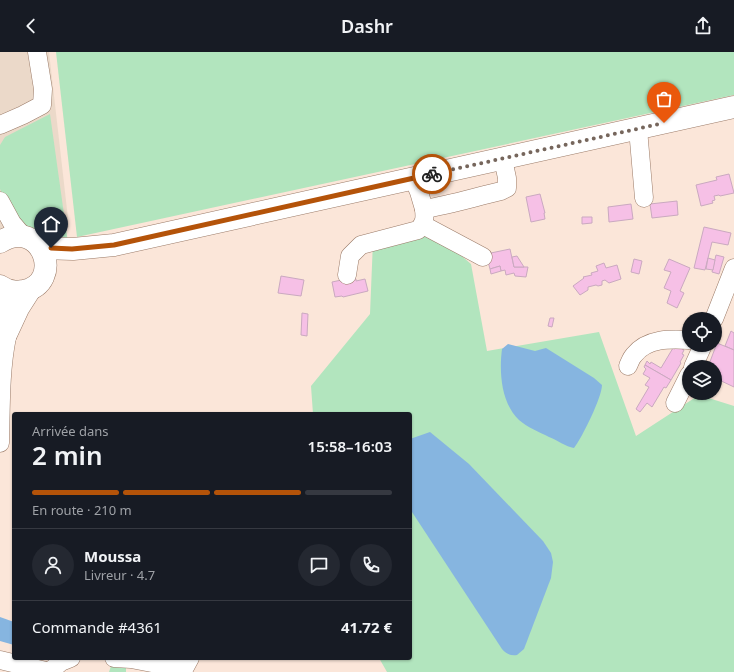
<!DOCTYPE html>
<html lang="fr">
<head>
<meta charset="utf-8">
<style>
  body { margin:0; font-family:"Noto Sans",sans-serif; background:#242831; color:#f1f3f6; height:100vh; display:flex; flex-direction:column; font-size:15px; white-space:nowrap }
  * { box-sizing:border-box; margin:0 }
  p { font-size:13px; color:#9ea1a6 }
  .icon { flex:none; width:22px; height:22px; fill:none; stroke:currentColor; stroke-width:2; stroke-linecap:round; stroke-linejoin:round }
  .map { position:relative; flex:1; overflow:hidden }
  .drawer { position:absolute; left:12px; top:360px; width:400px; height:248px; display:flex; flex-direction:column; background:#171b24; border-radius:4px; box-shadow:0 1px 3px #0004 }
  .drawer>* { flex:none }
  .fabs { position:absolute; left:682px; top:260px; display:grid; gap:8px }
  .fabs a { display:grid; place-items:center; width:40px; height:40px; border-radius:50%; background:#171b24; box-shadow:0 1px 3px #0004; font-size:20px }
  .pin { position:absolute; display:grid; place-items:center; width:34px; height:34px; color:#fff; margin:-41px -17px; border-radius:50% 50% 50% 0; rotate:-45deg; box-shadow:0 0 4px #0007 }
  .pin .icon { rotate:45deg }
  .courier { position:absolute; display:grid; place-items:center; width:40px; height:40px; margin:-20px; border:3px solid #b45309; border-radius:50%; background:#fff; color:#222; box-shadow:0 1px 5px #0007 }
  .overview em { font-style:normal; font-weight:600 }
  .overview div { display:flex; flex-direction:column-reverse }
  .overview { display:flex; align-items:center; justify-content:space-between; height:68px; padding:0 20px }
  h1 { font-size:26px; font-weight:600; line-height:30px }
  .bar { display:grid; grid-template-columns:repeat(4,1fr); gap:6px 4px; align-content:center; height:48px; padding:0 20px }
  .bar i { height:5px; border-radius:3px; background:#363941 }
  .bar .on { background:#b45309 }
  .bar p { grid-column:span 4 }
  .line { display:flex; align-items:center; gap:10px; padding:0 20px; border-top:1px solid #363941 }
  .line div { flex:1 }
  .round { display:grid; place-items:center; flex:none; width:42px; height:42px; border-radius:21px; background:#242831 }
  header { display:flex; justify-content:space-between; align-items:center; height:52px; padding:0 20px; background:#171b24; font-size:18px; font-weight:600 }
  .map>svg:first-child { display:block }
  .commercial { fill:#ebd9c9 }
  .green { fill:#b2e5be }
  .water { fill:#86b5e0 }
  .building { fill:#f6c0e6; stroke:#caa9c0 }
  .lines { fill:none; stroke-linecap:round; stroke-linejoin:round }
  .minor-casing { stroke:#9a7a67; stroke-width:19 }
  .major-casing { stroke:#9a7a67; stroke-width:23 }
  .minor { stroke:#fff; stroke-width:18 }
  .major { stroke:#fff; stroke-width:22 }
  .done { stroke:#76665c; stroke-width:4; stroke-dasharray:0 7.2 }
  .route { stroke:#b45309; stroke-width:5 }
</style>
</head>
<body>
<header><svg class="icon" aria-label="back" viewBox="0 0 24 24"><path d="M15 5l-7 7 7 7"/></svg>Dashr<svg class="icon" aria-label="share" viewBox="0 0 24 24"><path d="M12 15V3M7 8l5-5 5 5M5 13v7h14v-7"/></svg></header>
<div class="map">
<svg width="734" height="620" viewBox="0 0 734 620">
  <rect width="100%" height="100%" fill="#fbe6d9"/>
  <!-- commercial -->
  <polygon class="commercial" points="0,0 49,0 69,175 0,193"/>
  <!-- green -->
  <g class="green">
    <polygon points="56,0 734,0 734,43 77,185"/>
    <polygon points="50,62 68,191 51,190 27,179 8,156 0,137 0,93 5,85"/>
    <polygon points="430,177 471,212 487,299 599,280 636,384 699,343 734,354 734,620 387,620 379,606 410,606 410,362 313,362 311,334 370,262 373,189"/>
    <polygon points="112,611 126,611 126,620 109,620"/>
  </g>
  <!-- water -->
  <g class="water">
    <path d="M 508,292 L 535,299 L 546,296 L 594,326 L 602,333 C 602,345 582,386 574,396 C 566,395 557,388 549,385 C 539,380 527,375 519,368 C 501,351 499,320 502,297 Z"/>
    <path d="M 430,380 L 469,412 L 543,489 L 551,501 L 553,510 L 551,526 L 524,597 L 517,603 C 511,604 506,602 502,597 L 410,457 L 410,387 Z"/>
    <polygon points="0,565 14,570 14,593 0,589"/>
  </g>
  <!-- building -->
  <g class="building">
    <polygon points="729,122 734,141 720,144 719,143 714,144 715,148 712,149 713,151 701,154 696,133 717,128 716,125"/>
    <polygon points="540,142 545,161 544,161 545,167 531,170 526,145"/>
    <polygon points="677,149 678,163 652,166 650,152"/>
    <polygon points="631,152 633,167 609,170 608,155"/>
    <polygon points="582,165 592,165 592,171 582,172"/>
    <polygon points="704,175 731,181 728,193 712,190 705,218 694,216"/>
    <polygon points="510,197 514,215 528,215 526,225 515,224 514,221 506,223 505,218 501,219 500,214 490,217 486,202"/>
    <polygon points="716,203 724,205 719,222 712,220"/>
    <polygon points="517,204 524,215 514,215 512,205"/>
    <polygon points="708,206 715,208 713,218 706,217"/>
    <polygon points="634,207 642,209 639,222 631,220"/>
    <polygon points="669,207 690,216 680,239 684,241 677,256 667,251 671,239 664,236 671,220 664,218"/>
    <polygon points="604,211 606,216 617,213 621,227 609,231 605,228 602,229 602,233 598,234 596,233 588,235 588,238 580,243 573,234 584,226 583,225 592,223 591,221 598,219 596,214"/>
    <polygon points="500,214 501,219 491,222 490,217"/>
    <polygon points="281,224 304,228 301,244 278,241"/>
    <polygon points="351,226 356,227 356,229 365,227 368,239 343,245 342,244 335,245 332,230"/>
    <polygon points="302,261 308,262 307,284 301,283"/>
    <polygon points="550,266 554,266 552,275 548,274"/>
    <polygon points="731,279 734,281 734,298 725,294"/>
    <polygon points="717,291 734,298 734,335 715,326 715,315 708,315"/>
    <polygon points="677,294 684,298 682,302 684,303 680,310 681,311 671,328 645,313 647,309 650,312 651,310 661,316 673,296 675,297"/>
    <polygon points="645,313 671,328 666,336 664,335 652,355 647,351 640,360 636,357 649,335 645,333 650,326 643,322 646,317 644,315"/>
  </g>
  <g class="lines">
    <!-- minor casing -->
    <g class="minor-casing">
      <g id="minor">
        <polyline points="0,73 23,63 42,53 43,37 37,0"/>
        <polyline points="638,77 644,146"/>
        <path d="M 413,126 L 419,140 L 424,157 C 450,153 475,145 501,139 L 507,136 L 507,126 L 503,107"/>
        <polyline points="0,149 12,171 23,184"/>
        <polyline points="423,173 483,205"/>
        <path d="M 347,223 L 350,204 L 361,193 L 418,178 C 425,171 425,166 424,157"/>
        <polyline points="2,236 8,260 7,285 20,257 34,235"/>
        <polyline points="714,267 734,216"/>
        <path d="M 628,314 C 630,310 631,306 634,303 C 647,286 670,287 689,288"/>
        <polyline points="693,315 703,293"/>
        <polyline points="675,351 689,323"/>
        <path d="M 0,391 C 1,356 0,320 7,285"/>
        <polyline points="114,606 131,607 184,617 190,606"/>
        <polyline points="0,608 50,620"/>
        <polyline points="49,620 61,610 71,606"/>
      </g>
    </g>
    <!-- major casing -->
    <g class="major-casing">
      <g id="major">
        <path d="M 0,190 C 43,164 65,232 23,239 C 15,241 7,239 0,234"/>
        <polyline points="41,196 73,197 114,193 734,55"/>
      </g>
    </g>
    <!-- minor -->
    <use href="#minor" class="minor"/>
    <!-- major -->
    <use href="#major" class="major"/>
  </g>
  <g class="lines">
    <!-- done -->
    <polyline class="done" points="432,122 664,71"/>
    <!-- route -->
    <polyline class="route" points="51,196 72,197 114,193 432,122"/>
  </g>
</svg>
<div class="fabs">
<a><svg class="icon" aria-label="locate" viewBox="0 0 24 24"><circle cx="12" cy="12" r="6"/><path d="M12 2v4M12 18v4M2 12h4M18 12h4"/></svg></a>
<a><svg class="icon" aria-label="layers" viewBox="0 0 24 24"><path d="M12 4l9 5-9 5-9-5zM3 14l9 5 9-5"/></svg></a>
</div>
<div class="pin" style="left:664px;top:71px;background:#ea580c"><svg class="icon" aria-label="bag" viewBox="0 0 24 24"><path d="M5 8h14l-1 12H6zM9 8a3 3 0 0 1 6 0"/></svg></div>
<div class="pin" style="left:51px;top:196px;background:#1f2937"><svg class="icon" aria-label="home" viewBox="0 0 24 24"><path d="M3 11l9-7 9 7M6 9v11h12V9"/></svg></div>
<div class="courier" style="left:432px;top:122px"><svg class="icon" aria-label="bike" viewBox="0 0 24 24"><circle cx="6" cy="16" r="4"/><circle cx="18" cy="16" r="4"/><path d="M6 16l4-8h5l3 8M10 8l3 8H6M13 5h3"/></svg></div>
<section class="drawer">
<div class="overview"><div><h1>2 min</h1><p>Arrivée dans</p></div><em>15:58–16:03</em></div>
<div class="bar"><i class="on"></i><i class="on"></i><i class="on"></i><i></i><p>En route · 210 m</p></div>
<div class="line" style="height:72px"><a class="round"><svg class="icon" aria-label="person" viewBox="0 0 24 24"><circle cx="12" cy="8" r="4"/><path d="M4 21q1-7 8-7t8 7"/></svg></a><div><b>Moussa</b><p>Livreur · 4.7</p></div><a class="round"><svg class="icon" aria-label="chat" viewBox="0 0 24 24"><path d="M4 5h16v11H9l-5 4z"/></svg></a><a class="round"><svg class="icon" aria-label="phone" viewBox="0 0 24 24"><path d="M5 4h4l2 5-3 2q2 4 5 5l2-3 5 2v4C11 20 4 13 5 4z"/></svg></a></div>
<div class="line" style="height:52px"><div>Commande #4361</div><b>41.72 €</b></div>
</section>
</div>
</body>
</html>
